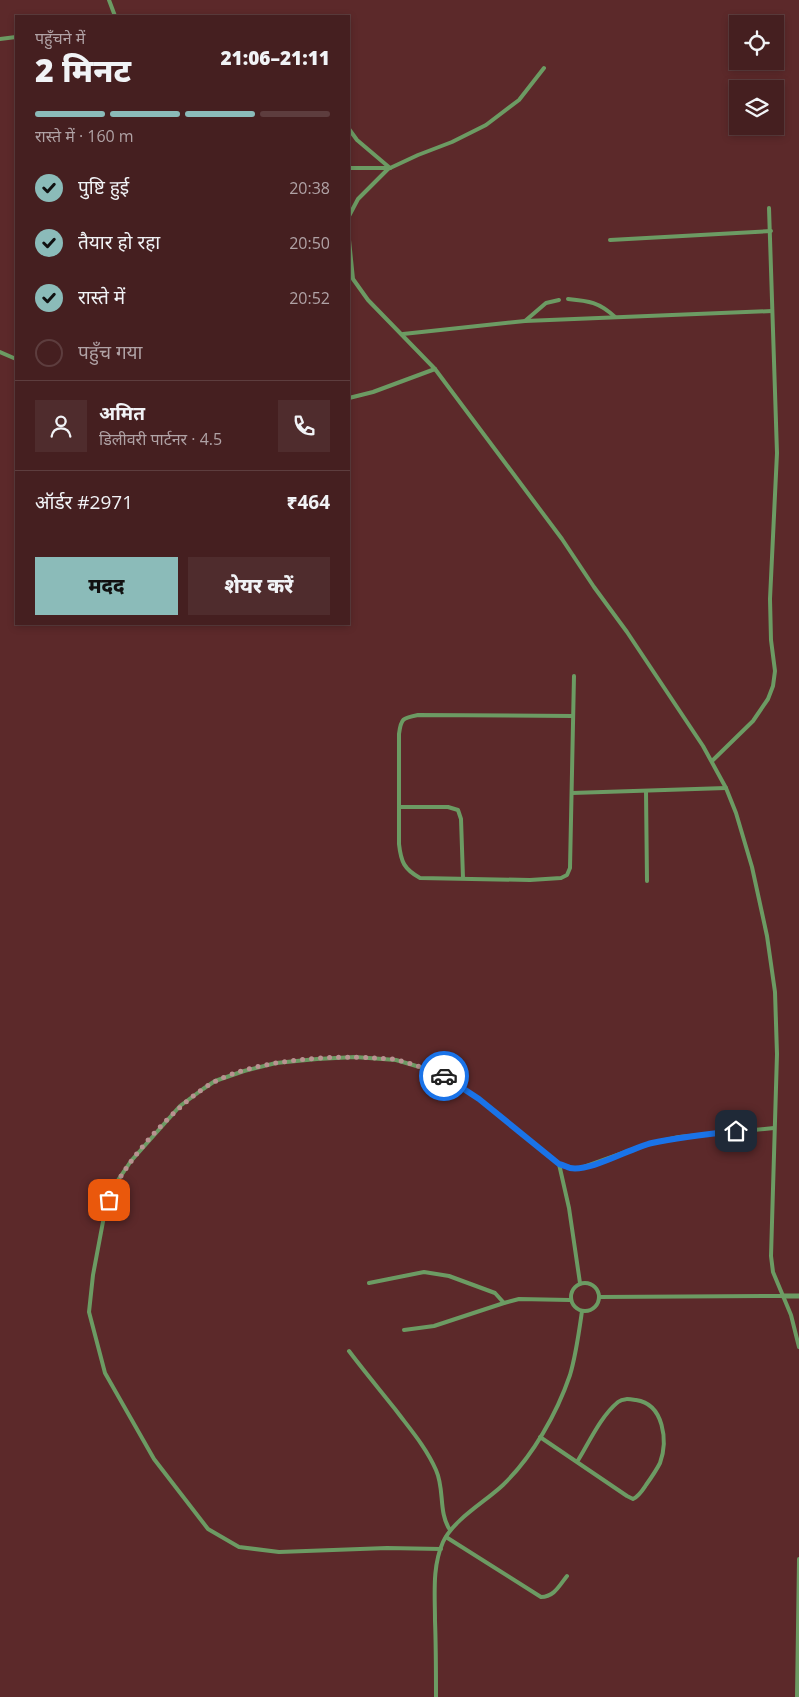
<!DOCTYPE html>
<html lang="hi">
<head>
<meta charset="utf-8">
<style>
  body { margin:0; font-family:"Open Sans","Noto Sans Devanagari",sans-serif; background:#4f2c2d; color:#f1f3f6; height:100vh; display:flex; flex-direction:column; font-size:19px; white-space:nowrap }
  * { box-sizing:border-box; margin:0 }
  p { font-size:16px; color:#b0a2a5 }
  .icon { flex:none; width:28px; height:28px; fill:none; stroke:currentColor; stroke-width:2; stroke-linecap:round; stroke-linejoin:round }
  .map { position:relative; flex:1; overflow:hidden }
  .sheet { position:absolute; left:15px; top:15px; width:335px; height:610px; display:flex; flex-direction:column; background:#451f20; border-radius:0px; box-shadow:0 2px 8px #0003,0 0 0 1px #5d3d3e }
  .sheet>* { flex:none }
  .tools { position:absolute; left:729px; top:15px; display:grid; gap:10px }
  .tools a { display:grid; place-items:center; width:55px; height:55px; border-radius:0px; background:#451f20; box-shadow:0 2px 8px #0003,0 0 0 1px #5d3d3e; font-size:25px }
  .pin { position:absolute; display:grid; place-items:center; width:42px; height:42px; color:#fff; margin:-21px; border-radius:10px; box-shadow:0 2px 8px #0006 }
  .courier { position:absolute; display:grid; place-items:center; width:50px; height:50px; margin:-25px; border:4px solid #1a73e8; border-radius:50%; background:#fff; color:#222; box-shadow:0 1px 6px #0007 }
  .headline em { font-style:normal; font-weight:800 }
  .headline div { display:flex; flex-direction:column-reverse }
  .headline { display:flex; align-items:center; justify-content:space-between; height:85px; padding:0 20px }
  h1 { font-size:32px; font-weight:800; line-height:38px }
  .bar { display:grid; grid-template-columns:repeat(4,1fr); gap:8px 5px; align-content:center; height:60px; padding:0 20px }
  .bar i { height:6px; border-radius:4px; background:#5d3d3e }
  .bar .current { background:#8bbbb9 }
  .bar p { grid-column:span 4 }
  .line { display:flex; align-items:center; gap:12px; padding:0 20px; border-top:1px solid #5d3d3e }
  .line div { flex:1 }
  .round { display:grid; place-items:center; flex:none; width:52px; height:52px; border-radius:0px; background:#4f2c2d }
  ol { padding:0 20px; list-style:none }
  li { display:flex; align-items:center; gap:15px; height:55px }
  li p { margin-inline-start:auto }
  li .icon { padding:5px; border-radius:50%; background:#8bbbb9; color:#111; stroke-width:4 }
  li:last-child { color:#b0a2a5 }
  li i { width:28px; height:28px; border:2px solid #5d3d3e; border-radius:50% }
  .action { display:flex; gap:10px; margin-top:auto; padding:10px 20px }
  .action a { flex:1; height:58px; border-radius:0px; background:#8bbbb9; color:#111; font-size:20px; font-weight:800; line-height:58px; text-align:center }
  .action a+a { background:#4f2c2d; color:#f1f3f6 }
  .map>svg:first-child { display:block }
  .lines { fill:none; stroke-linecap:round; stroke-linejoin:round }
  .service { stroke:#6c9b63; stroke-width:4 }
  .minor { stroke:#6c9b63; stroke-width:5 }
  .done { stroke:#b99291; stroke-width:5; stroke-dasharray:0 9 }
  .route { stroke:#1a73e8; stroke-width:6 }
</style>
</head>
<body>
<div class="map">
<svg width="799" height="1697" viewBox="0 0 799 1697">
  <rect width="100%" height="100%" fill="#5c292a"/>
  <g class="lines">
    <!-- service -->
    <g class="service">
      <polyline points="109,0 115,16"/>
      <polyline points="0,39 16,37"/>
      <polyline points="349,129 357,140 390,168"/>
      <polyline points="349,168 390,168"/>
      <polyline points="349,216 358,199 388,169 418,155 452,142 486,125 519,100 544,68"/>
      <polyline points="349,240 353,279 368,300 435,369 562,539 594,587 627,632 703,746 726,788 736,813 752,867 767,936 775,992 777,1054 771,1256 773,1272 791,1315 799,1347"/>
      <polyline points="610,240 771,231"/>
      <path d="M 568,299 C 589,301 599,302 615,317"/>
      <polyline points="525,321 546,303 559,300"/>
      <polyline points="403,334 525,321 772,311"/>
      <polyline points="0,352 16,359"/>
      <polyline points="349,398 373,392 435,369"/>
      <path d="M 573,716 L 418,715 C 403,718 401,718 399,734 L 399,844 C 401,862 404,869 420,878 L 530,880 L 561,878 L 567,875 L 570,868 L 574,676"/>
      <polyline points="712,761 753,721 768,699 773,686 775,671 771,640 770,599 777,453 769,208"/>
      <polyline points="646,791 647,881"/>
      <polyline points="572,793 726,788"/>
      <polyline points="399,807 448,807 458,810 461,819 463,878"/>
      <polyline points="559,1164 569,1208 580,1283"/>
      <circle cx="585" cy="1297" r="14"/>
      <polyline points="369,1283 424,1272 449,1276 495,1293 504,1303"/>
      <polyline points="599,1297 783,1296"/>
      <polyline points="404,1330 434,1326 504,1303 519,1299 570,1300"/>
      <path d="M 349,1351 C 364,1371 380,1390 395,1409 C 410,1429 426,1447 436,1470 C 445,1490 438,1512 450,1530"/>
      <path d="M 540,1437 L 627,1496 L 633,1499 C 639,1496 642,1491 646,1485 C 651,1478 656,1471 660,1463 C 668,1441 664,1404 636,1400 C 629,1399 623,1398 618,1402 C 600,1417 589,1443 577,1462"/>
      <path d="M 446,1537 L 541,1597 C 554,1597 559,1586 567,1576"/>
      <polyline points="441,1549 387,1548 279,1552 239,1547 208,1529 154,1459 105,1373 89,1312 93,1275 105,1211 112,1189 131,1161 180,1106 203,1089 215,1081 244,1071 276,1063 317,1059 355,1057 396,1060 440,1073 479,1099 559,1164 571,1168 581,1168 648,1144 679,1137 774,1128"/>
      <path d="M 436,1697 C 436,1672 436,1646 435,1621 C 435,1594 432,1567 443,1542 C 454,1519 485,1502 503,1485 C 533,1456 557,1413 570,1375 C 576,1355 579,1332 582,1311"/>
      <polyline points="797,1697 799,1559"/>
    </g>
    <!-- minor -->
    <polyline class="minor" points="783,1296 799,1296"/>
  </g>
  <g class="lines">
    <!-- done -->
    <path class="done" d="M 109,1200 C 121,1164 180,1100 214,1082 C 255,1060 328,1055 375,1058 C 382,1059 390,1058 397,1060 C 406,1062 415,1065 423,1068 C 430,1070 438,1072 444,1076"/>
    <!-- route -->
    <path class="route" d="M 444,1076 L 479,1099 L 559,1164 C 563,1165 567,1167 570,1168 C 591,1172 630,1148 652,1143 C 680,1137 708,1134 736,1131"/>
  </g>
</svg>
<div class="tools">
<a><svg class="icon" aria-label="locate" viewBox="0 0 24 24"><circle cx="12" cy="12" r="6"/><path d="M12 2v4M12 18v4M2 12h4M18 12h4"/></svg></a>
<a><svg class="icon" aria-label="layers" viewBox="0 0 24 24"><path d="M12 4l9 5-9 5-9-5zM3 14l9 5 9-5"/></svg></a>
</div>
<div class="pin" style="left:109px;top:1200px;background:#ea580c"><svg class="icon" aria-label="bag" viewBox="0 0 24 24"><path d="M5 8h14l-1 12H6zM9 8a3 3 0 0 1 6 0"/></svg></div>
<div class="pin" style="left:736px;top:1131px;background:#1f2937"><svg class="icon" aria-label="home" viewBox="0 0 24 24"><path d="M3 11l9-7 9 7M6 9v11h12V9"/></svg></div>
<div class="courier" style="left:444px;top:1076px"><svg class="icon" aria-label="car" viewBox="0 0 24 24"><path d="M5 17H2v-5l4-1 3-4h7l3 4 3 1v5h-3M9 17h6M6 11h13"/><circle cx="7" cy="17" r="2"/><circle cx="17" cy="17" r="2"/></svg></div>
<section class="sheet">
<div class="headline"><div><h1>2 मिनट</h1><p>पहुँचने में</p></div><em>21:06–21:11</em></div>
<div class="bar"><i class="current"></i><i class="current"></i><i class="current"></i><i></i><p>रास्ते में · 160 m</p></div>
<ol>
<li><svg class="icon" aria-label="check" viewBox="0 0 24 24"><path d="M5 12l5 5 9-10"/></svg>पुष्टि हुई<p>20:38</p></li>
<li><svg class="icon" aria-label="check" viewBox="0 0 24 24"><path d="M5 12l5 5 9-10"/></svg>तैयार हो रहा<p>20:50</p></li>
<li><svg class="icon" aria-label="check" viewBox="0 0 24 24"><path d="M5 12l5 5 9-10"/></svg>रास्ते में<p>20:52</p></li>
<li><i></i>पहुँच गया</li>
</ol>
<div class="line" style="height:90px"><a class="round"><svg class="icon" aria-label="person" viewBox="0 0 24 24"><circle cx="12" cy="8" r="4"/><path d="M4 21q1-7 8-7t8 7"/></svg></a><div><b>अमित</b><p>डिलीवरी पार्टनर · 4.5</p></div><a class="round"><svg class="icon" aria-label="phone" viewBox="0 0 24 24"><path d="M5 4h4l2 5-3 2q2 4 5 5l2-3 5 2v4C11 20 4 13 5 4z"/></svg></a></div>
<div class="line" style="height:65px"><div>ऑर्डर #2971</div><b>₹464</b></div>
<div class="action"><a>मदद</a><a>शेयर करें</a></div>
</section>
</div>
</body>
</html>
